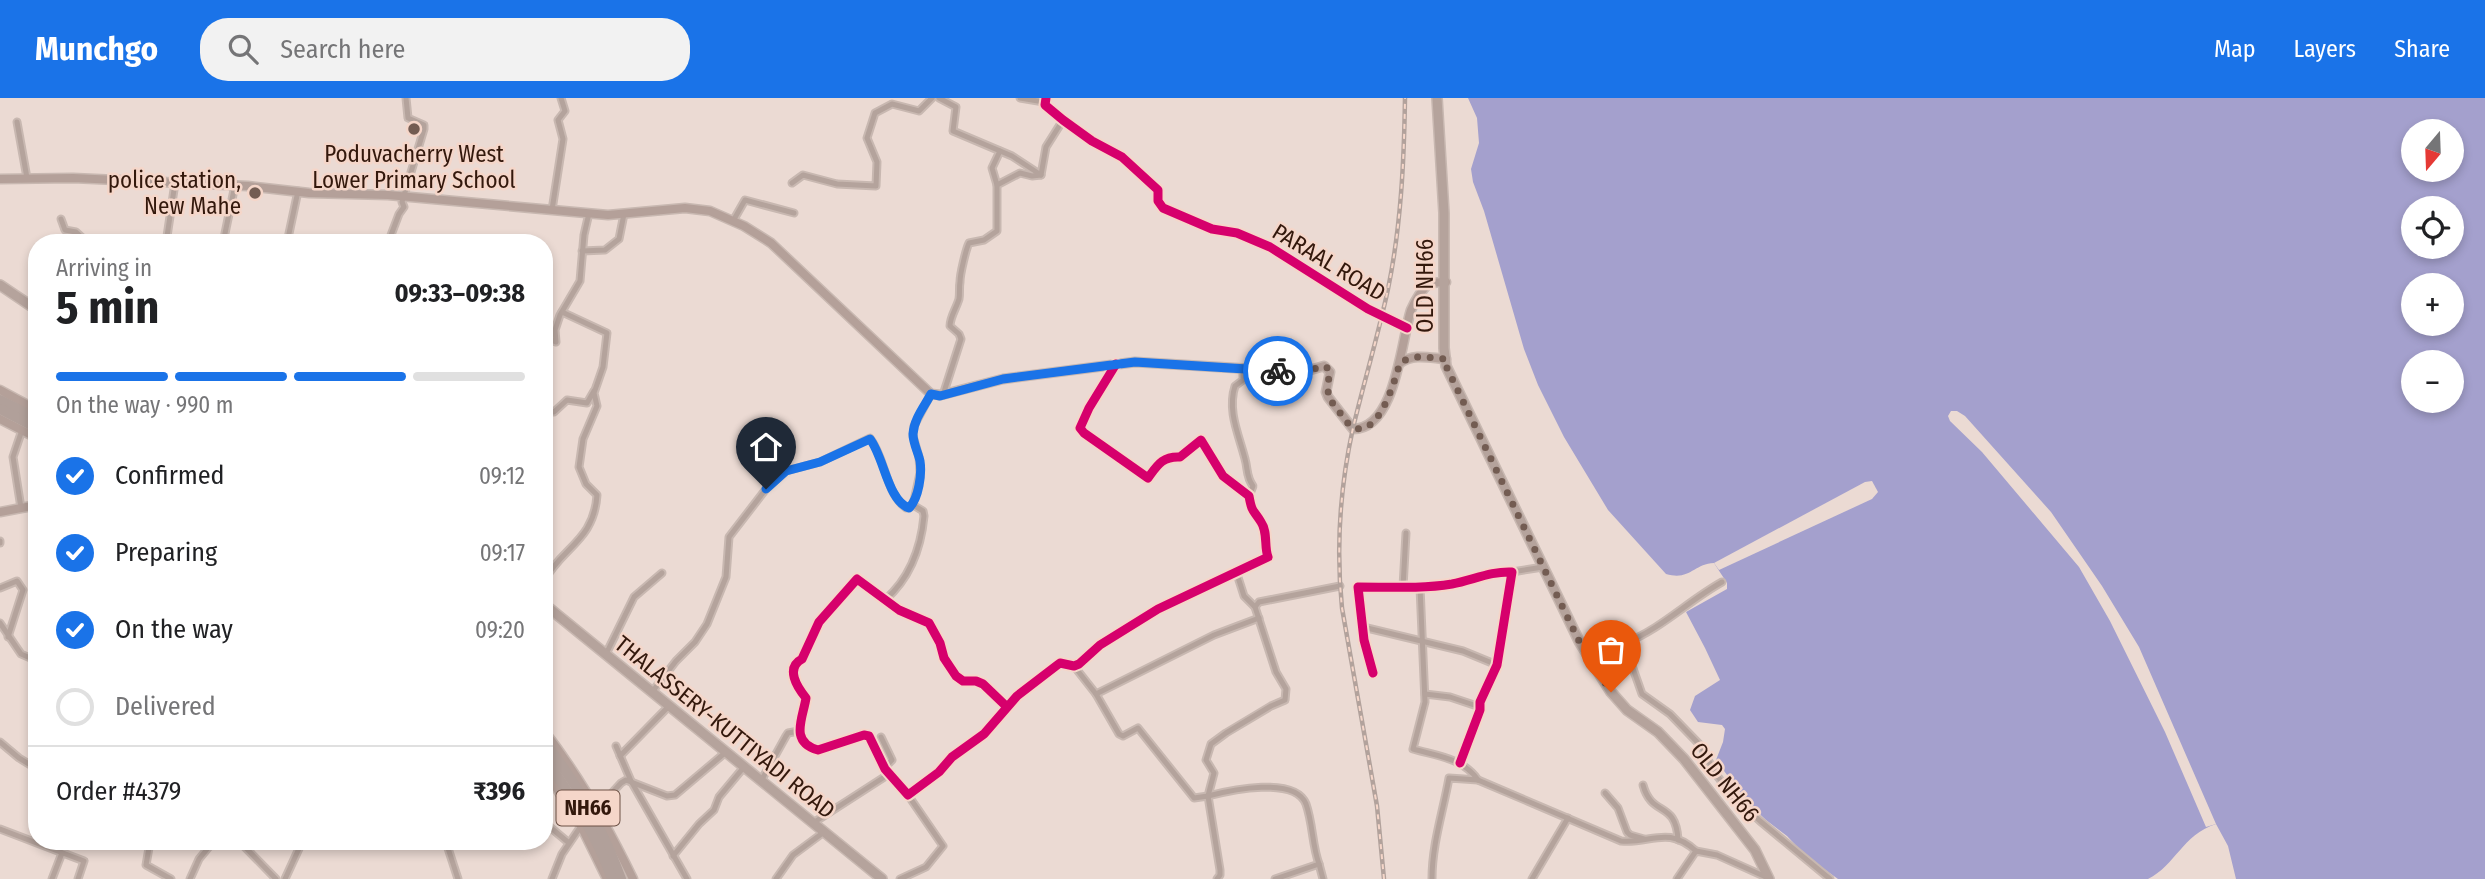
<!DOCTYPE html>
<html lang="en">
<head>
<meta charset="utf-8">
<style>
  body { margin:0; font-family:"Fira Sans Condensed",sans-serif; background:#f2f2f2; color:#202124; height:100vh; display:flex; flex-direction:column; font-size:26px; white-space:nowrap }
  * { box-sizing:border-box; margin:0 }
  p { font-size:23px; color:#757577 }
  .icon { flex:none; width:38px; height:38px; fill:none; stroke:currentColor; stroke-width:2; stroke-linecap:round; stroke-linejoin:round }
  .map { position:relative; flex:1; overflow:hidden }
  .details { position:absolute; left:28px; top:136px; width:525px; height:616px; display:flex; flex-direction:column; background:#fff; border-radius:28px; box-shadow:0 4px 10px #0003 }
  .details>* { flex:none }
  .needle { width:46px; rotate:199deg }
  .fabs { position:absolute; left:2401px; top:21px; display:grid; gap:14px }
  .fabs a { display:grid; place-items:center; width:63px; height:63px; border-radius:50%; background:#fff; box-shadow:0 4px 10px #0003; font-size:35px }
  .pin { position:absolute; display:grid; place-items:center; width:60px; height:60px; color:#fff; margin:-72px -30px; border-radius:50% 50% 50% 0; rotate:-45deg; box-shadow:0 0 7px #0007 }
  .pin .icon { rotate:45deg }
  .courier { position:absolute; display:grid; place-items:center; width:70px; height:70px; margin:-35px; border:5px solid #1a73e8; border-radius:50%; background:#fff; color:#222; box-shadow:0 2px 9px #0007 }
  .headline em { font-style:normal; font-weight:700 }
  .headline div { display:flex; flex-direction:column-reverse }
  .headline { display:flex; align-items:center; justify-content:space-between; height:119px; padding:0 28px }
  h1 { font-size:46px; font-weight:700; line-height:52px }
  .bar { display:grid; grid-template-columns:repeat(4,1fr); gap:10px 7px; align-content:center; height:84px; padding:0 28px }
  .bar i { height:9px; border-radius:5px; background:#e0e0e0 }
  .bar .active { background:#1a73e8 }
  .bar p { grid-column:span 4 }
  .line { display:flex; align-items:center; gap:18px; padding:0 28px; border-top:2px solid #e0e0e0 }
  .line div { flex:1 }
  ol { padding:0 28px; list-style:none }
  li { display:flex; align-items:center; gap:21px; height:77px }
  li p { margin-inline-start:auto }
  li .icon { padding:7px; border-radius:50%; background:#1a73e8; color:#fff; stroke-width:4 }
  li:last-child { color:#757577 }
  li i { width:38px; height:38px; border:4px solid #e0e0e0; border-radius:50% }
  header { display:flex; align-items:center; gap:42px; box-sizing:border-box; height:98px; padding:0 35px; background:#1a73e8; color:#fff }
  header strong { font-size:33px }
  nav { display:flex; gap:38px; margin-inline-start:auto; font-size:24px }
  .search { width:490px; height:63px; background:#f2f2f2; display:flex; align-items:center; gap:18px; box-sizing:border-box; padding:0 24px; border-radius:28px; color:#757577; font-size:26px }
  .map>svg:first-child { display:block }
  .water { fill:#a4a0cd; fill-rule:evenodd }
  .pier { fill:#ebdad3 }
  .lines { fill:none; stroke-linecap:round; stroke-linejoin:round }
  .street-casing { stroke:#c8b8b1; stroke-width:9 }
  .secondary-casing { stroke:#c8b8b1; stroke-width:11 }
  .primary-casing { stroke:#c8b8b1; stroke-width:12 }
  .highway-casing { stroke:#c8b8b1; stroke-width:13 }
  .street { stroke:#b4a39c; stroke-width:5 }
  .secondary { stroke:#b4a099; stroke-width:8 }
  .primary { stroke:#b5a39c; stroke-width:9 }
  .highway { stroke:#b1a09a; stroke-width:10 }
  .rail-casing { stroke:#b2a29c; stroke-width:4.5 }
  .rail { stroke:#f5d6c9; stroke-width:2; stroke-dasharray:5; stroke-linecap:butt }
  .cycleway-casing { stroke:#f5d6c9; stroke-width:13 }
  .cycleway { stroke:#d6006c; stroke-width:9 }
  .done { stroke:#735c52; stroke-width:7; stroke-dasharray:0 12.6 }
  .route { stroke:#1a73e8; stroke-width:9 }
  .poi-dot { fill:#735c52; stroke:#f5d6c9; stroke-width:2.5 }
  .labels { text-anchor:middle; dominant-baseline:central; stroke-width:5; stroke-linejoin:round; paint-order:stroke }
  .shield { fill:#f5d6c9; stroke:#6d5145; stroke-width:2 }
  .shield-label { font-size:21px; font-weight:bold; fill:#33180c }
  .poi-label { font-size:23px; fill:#33180c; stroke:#f5d6c9 }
  .street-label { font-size:23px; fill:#33180c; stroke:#f5d6c9 }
</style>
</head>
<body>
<header>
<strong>Munchgo</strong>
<div class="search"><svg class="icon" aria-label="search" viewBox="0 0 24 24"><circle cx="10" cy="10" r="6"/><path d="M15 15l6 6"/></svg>Search here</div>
<nav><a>Map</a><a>Layers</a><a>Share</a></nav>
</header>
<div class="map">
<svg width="2485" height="781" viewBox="0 0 2485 781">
  <rect width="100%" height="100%" fill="#ebdad3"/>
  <!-- water -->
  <path class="water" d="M 1468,0 L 2485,0 L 2485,781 L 2236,781 L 2228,748 L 2216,726 C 2182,737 2176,767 2148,781 L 1838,781 L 1806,758 L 1787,738 L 1766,722 L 1747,704 L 1716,662 L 1723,644 L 1725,631 L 1722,627 L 1698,624 L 1690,612 L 1695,598 L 1720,582 L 1705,550 L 1686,514 L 1727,491 L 1727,485 L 1714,465 C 1693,466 1690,483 1666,476 L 1608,412 L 1564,339 L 1538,287 L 1524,251 L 1484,113 L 1473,84 L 1471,71 L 1479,45 L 1477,20 ZM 2413,33 L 2452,33 L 2452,72 L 2413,72 ZM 2413,110 L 2452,110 L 2452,149 L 2413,149 ZM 2413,187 L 2452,187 L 2452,226 L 2413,226 ZM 2413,264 L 2452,264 L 2452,303 L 2413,303 Z"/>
  <!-- pier -->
  <g class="pier">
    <polygon points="1951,313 1957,313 1965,318 2051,414 2102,488 2139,549 2216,726 2206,729 2165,634 2110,523 2079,469 1982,354 1950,323 1948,318"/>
    <polygon points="1872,383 1878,394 1872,401 1719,472 1714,465 1865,384"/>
  </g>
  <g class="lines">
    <!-- street casing -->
    <g class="street-casing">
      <g id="street">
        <polyline points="939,0 956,9 953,33 1012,58 1041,77"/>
        <polyline points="1020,0 1044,4"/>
        <polyline points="1046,0 1045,7 1063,22 1092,43 1122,59 1158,92 1158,103 1163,110 1212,131 1237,135 1270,149 1368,211 1407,230"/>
        <polyline points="17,24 27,80"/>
        <polyline points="792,85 803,77 837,86 876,88 877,64 867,40 875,15 892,6 919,13 932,0"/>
        <polyline points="997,87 992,70 1000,53"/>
        <polyline points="552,112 563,41 558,22 565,13 561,0"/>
        <polyline points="61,121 65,132 76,134 88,145"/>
        <polyline points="733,123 745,102 794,115"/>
        <polyline points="166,145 175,85"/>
        <polyline points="223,145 235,87"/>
        <polyline points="287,145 298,93"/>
        <polyline points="388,145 399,116 404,109 402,104 424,31 424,27 408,20 406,0"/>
        <polyline points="582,153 605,152 619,141 624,116"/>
        <polyline points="544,239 556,244 555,232 560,217 580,183 584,137 589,115"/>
        <path d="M 1243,271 L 1243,282 L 1235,288 C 1227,313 1239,337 1245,361 C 1248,371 1246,379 1253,388 L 1249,398"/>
        <path d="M 943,297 L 961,241 L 959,236 L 950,228 C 950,219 956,211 959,201 C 960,195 959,189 960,184 C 960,176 966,151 969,145 L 984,142 L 997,133 L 997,87 L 1020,75 L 1032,78 L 1041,77 L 1046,49 L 1063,22"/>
        <polyline points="544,312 554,314 567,302 587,305 594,293"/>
        <polyline points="21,410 13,359 22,332"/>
        <polyline points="0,443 0,445"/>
        <polyline points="1236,473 1244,498 1255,509"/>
        <polyline points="1512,474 1543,469"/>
        <path d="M 544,483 C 562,449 594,443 597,397 L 586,386 L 579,369 L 583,341 L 597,308 L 594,295 L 603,269 L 607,235 L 562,214"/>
        <polyline points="1403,489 1406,435"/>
        <path d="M 1420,489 L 1425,604 L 1413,651 C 1437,658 1463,660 1478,682"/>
        <polyline points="0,490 17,483 23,492 8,539"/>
        <path d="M 885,502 C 910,480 921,450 924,418 L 923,413 L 913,407"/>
        <polyline points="0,525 21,556 37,563"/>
        <polyline points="1363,529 1463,553 1497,567"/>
        <polyline points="1624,545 1642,596 1670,616 1701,648 1715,675 1731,696 1760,723 1830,781"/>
        <path d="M 1588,553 C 1600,550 1613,549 1625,545 C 1661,531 1688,503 1722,484"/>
        <polyline points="606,556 634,499 662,475"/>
        <polyline points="1074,568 1096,596 1119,636 1123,638 1138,630 1194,700 1208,698 1214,675 1206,662 1211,646 1226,635 1271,608 1285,602 1286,591 1276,574 1255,509 1259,504 1340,488"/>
        <polyline points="1598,570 1613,548"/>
        <path d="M 1373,575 L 1364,542 L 1358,489 C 1389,489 1421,491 1452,486 C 1473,482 1491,473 1512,474 L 1497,567 L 1480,604 L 1480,612 L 1460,665"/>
        <path d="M 652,594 L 676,563 L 695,544 L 707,526 L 726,479 L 729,439 L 766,391 L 786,373 L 820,364 L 870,340 C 886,361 885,394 906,410 L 913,407 L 920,375 L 919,359 L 913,338 L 914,328 L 931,296"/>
        <polyline points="1096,596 1214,537 1259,520"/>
        <polyline points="1425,596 1450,599 1480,609"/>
        <path d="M 1006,608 L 983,586 L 976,583 L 963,583 L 956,578 L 944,560 L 940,545 L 929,525 L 899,512 L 857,481 L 819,524 L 802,561 C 785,570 797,589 806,600 C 803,620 789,644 818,652 L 864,637 L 869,638 L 885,671 L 908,697 L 939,674 L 952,659 L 984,636 L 1017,598 L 1056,568 L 1060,565 L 1074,568 L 1079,566 L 1100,547 L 1158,511 L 1268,459 C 1264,449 1268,434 1261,424 C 1253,411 1252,415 1249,398 L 1223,378 L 1201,342 L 1180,359 C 1162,358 1157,368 1148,380 L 1084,335 L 1080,330 L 1089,310 L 1116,266"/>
        <polyline points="881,639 892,662 884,670"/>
        <polyline points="0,644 19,660 37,671"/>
        <polyline points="616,648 631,683 687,781"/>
        <polyline points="620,658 669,608"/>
        <polyline points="761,683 786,638 788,635 799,633"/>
        <path d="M 1643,687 C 1652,720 1676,702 1678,742"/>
        <polyline points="1605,695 1618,710 1627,734 1630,737 1644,741"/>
        <polyline points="598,710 621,685 626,682 667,698 675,697 726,654"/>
        <polyline points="544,724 569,745"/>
        <polyline points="813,725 889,676"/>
        <polyline points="0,731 84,763 78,781"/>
        <polyline points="150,744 146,767 171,781"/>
        <polyline points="240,744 276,781"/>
        <polyline points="446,744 458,781"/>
        <polyline points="673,758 699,726 714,712 719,699 744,669"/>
        <polyline points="1319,766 1323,781"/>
        <polyline points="52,781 62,755"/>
        <polyline points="190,781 199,761 213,744"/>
        <polyline points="285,781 302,744"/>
        <polyline points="552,781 562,756 581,728"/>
        <polyline points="776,781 793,757 824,734"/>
        <polyline points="900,781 926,769 943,748 908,697"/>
        <path d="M 1217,781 L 1220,777 L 1220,772 L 1208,698 C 1231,692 1295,678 1306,706 C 1313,726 1312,747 1319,766 L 1275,781"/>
        <path d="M 1432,781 C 1432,746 1443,714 1449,680 L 1478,682 L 1621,743 C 1651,746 1667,727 1696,753"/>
        <polyline points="1532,781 1568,720"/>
        <polyline points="1677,781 1696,753 1717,757 1766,779"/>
      </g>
    </g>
    <!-- secondary casing -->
    <g class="secondary-casing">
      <g id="secondary">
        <path d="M 0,81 L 73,80 L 248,88 L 309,95 L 388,97 L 608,117 L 685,110 L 710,113 L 744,128 L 771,145 L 931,296 L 941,297 L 1003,281 L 1135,264 L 1303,274 L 1324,268 L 1330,274 L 1326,294 L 1328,299 L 1353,331 C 1396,331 1401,243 1411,212 C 1415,203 1422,192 1429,185 L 1446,184"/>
        <path d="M 1400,265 C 1414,255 1430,260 1446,261"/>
        <polyline points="0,292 37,312"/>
        <polyline points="0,321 37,340"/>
        <polyline points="0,414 37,407"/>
        <path d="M 544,633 C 580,679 608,729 633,781"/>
        <polyline points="544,671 581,728 607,781"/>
      </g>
    </g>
    <!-- primary casing -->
    <g class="primary-casing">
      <g id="primary">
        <polyline points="1437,0 1444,115 1444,250 1446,268 1579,543 1611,594 1627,612 1658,634 1684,661 1755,752 1769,781"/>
        <polyline points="0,187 37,212"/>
        <polyline points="544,506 882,781"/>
      </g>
    </g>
    <!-- highway casing -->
    <g class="highway-casing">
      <g id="highway">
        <polyline points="0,302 37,321"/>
        <polyline points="0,311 37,330"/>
        <path d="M 544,644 C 577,685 603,732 621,781"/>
        <path d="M 544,658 C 570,697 597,737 612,781"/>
      </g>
    </g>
    <!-- street -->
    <use href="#street" class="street"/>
    <!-- secondary -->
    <use href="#secondary" class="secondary"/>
    <!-- primary -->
    <use href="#primary" class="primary"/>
    <!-- highway -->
    <use href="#highway" class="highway"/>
    <!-- rail casing -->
    <g class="rail-casing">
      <path id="rail" d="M 1384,781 L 1377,708 L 1342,510 C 1336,451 1340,389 1353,330 C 1364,284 1378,238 1388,191 C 1401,128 1404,64 1405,0"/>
    </g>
    <!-- rail -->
    <use href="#rail" class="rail"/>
    <!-- cycleway casing -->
    <g class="cycleway-casing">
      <g id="cycleway">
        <polyline points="1046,0 1045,7 1063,22 1092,43 1122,59 1158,92 1158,103 1163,110 1212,131 1237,135 1270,149 1368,211 1407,230"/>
        <path d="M 1373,575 L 1364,542 L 1358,489 C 1389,489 1421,491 1452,486 C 1473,482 1491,473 1512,474 L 1497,567 L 1480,604 L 1480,612 L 1460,665"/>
        <path d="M 1006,608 L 983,586 L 976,583 L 963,583 L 956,578 L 944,560 L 940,545 L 929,525 L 899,512 L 857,481 L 819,524 L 802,561 C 785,570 797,589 806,600 C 803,620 789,644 818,652 L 864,637 L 869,638 L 885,671 L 908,697 L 939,674 L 952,659 L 984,636 L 1017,598 L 1056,568 L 1060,565 L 1074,568 L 1079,566 L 1100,547 L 1158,511 L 1268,459 C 1264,449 1268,434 1261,424 C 1253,411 1252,415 1249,398 L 1223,378 L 1201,342 L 1180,359 C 1162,358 1157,368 1148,380 L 1084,335 L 1080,330 L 1089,310 L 1116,266"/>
      </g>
    </g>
    <!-- cycleway -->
    <use href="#cycleway" class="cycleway"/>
  </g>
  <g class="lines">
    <!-- done -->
    <path class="done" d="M 1278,273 L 1303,274 L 1324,268 L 1329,271 L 1328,299 L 1350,328 C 1378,344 1394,284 1400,265 C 1414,255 1430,260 1446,261 L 1446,268 L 1579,543 L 1611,594"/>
    <!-- route -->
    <path class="route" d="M 766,391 L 786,373 L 820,364 L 870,341 C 884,359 888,403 909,410 C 919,400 922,376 920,363 C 918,354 913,345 913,336 C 914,321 924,309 931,296 L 940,298 L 1003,281 L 1135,264 L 1278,273"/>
  </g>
  <!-- markers -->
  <g class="poi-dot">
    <circle cx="414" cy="31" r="7"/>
    <circle cx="255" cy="95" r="7"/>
  </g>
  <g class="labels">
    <!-- shield labels -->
    <rect class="shield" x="556.5" y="692.5" width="63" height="35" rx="5"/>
    <g class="shield-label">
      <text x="588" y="710">NH66</text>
    </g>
    <!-- poi labels -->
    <g class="poi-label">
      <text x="414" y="56">Poduvacherry West<tspan x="414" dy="26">Lower Primary School</tspan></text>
      <text x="241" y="82" text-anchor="end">police station,<tspan x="241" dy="26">New Mahe</tspan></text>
    </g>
    <!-- street labels -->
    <g class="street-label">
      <text transform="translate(1329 164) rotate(31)">PARAAL ROAD</text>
      <text transform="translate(1425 188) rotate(-90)">OLD NH66</text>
      <text transform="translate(725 629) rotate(39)">THALASSERY-KUTTIYADI ROAD</text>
      <text transform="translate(1725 684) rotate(51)">OLD NH66</text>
    </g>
  </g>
</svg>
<div class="fabs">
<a><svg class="needle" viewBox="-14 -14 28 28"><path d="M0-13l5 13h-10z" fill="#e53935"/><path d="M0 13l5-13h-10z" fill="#757577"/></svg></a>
<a><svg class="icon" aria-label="locate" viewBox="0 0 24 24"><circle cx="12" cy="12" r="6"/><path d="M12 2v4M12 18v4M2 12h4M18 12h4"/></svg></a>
<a>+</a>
<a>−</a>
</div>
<div class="pin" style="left:1611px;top:594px;background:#ea580c"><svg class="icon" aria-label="bag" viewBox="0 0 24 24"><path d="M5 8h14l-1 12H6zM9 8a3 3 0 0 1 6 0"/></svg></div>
<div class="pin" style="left:766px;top:391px;background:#1f2937"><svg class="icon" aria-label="home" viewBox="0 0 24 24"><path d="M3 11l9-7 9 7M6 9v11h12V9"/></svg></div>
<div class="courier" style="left:1278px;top:273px"><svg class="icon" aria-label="bike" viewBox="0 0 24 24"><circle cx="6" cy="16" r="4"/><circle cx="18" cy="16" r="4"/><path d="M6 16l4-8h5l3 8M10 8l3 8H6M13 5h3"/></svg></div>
<section class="details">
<div class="headline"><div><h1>5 min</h1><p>Arriving in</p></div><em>09:33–09:38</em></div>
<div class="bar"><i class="active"></i><i class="active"></i><i class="active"></i><i></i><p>On the way · 990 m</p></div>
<ol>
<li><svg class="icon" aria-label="check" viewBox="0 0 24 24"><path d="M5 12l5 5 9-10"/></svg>Confirmed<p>09:12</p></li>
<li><svg class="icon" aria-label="check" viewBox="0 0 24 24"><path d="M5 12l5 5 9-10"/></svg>Preparing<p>09:17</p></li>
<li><svg class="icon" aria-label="check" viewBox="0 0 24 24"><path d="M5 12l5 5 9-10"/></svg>On the way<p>09:20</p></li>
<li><i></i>Delivered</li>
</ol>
<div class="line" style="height:91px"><div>Order #4379</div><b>₹396</b></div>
</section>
</div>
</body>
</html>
